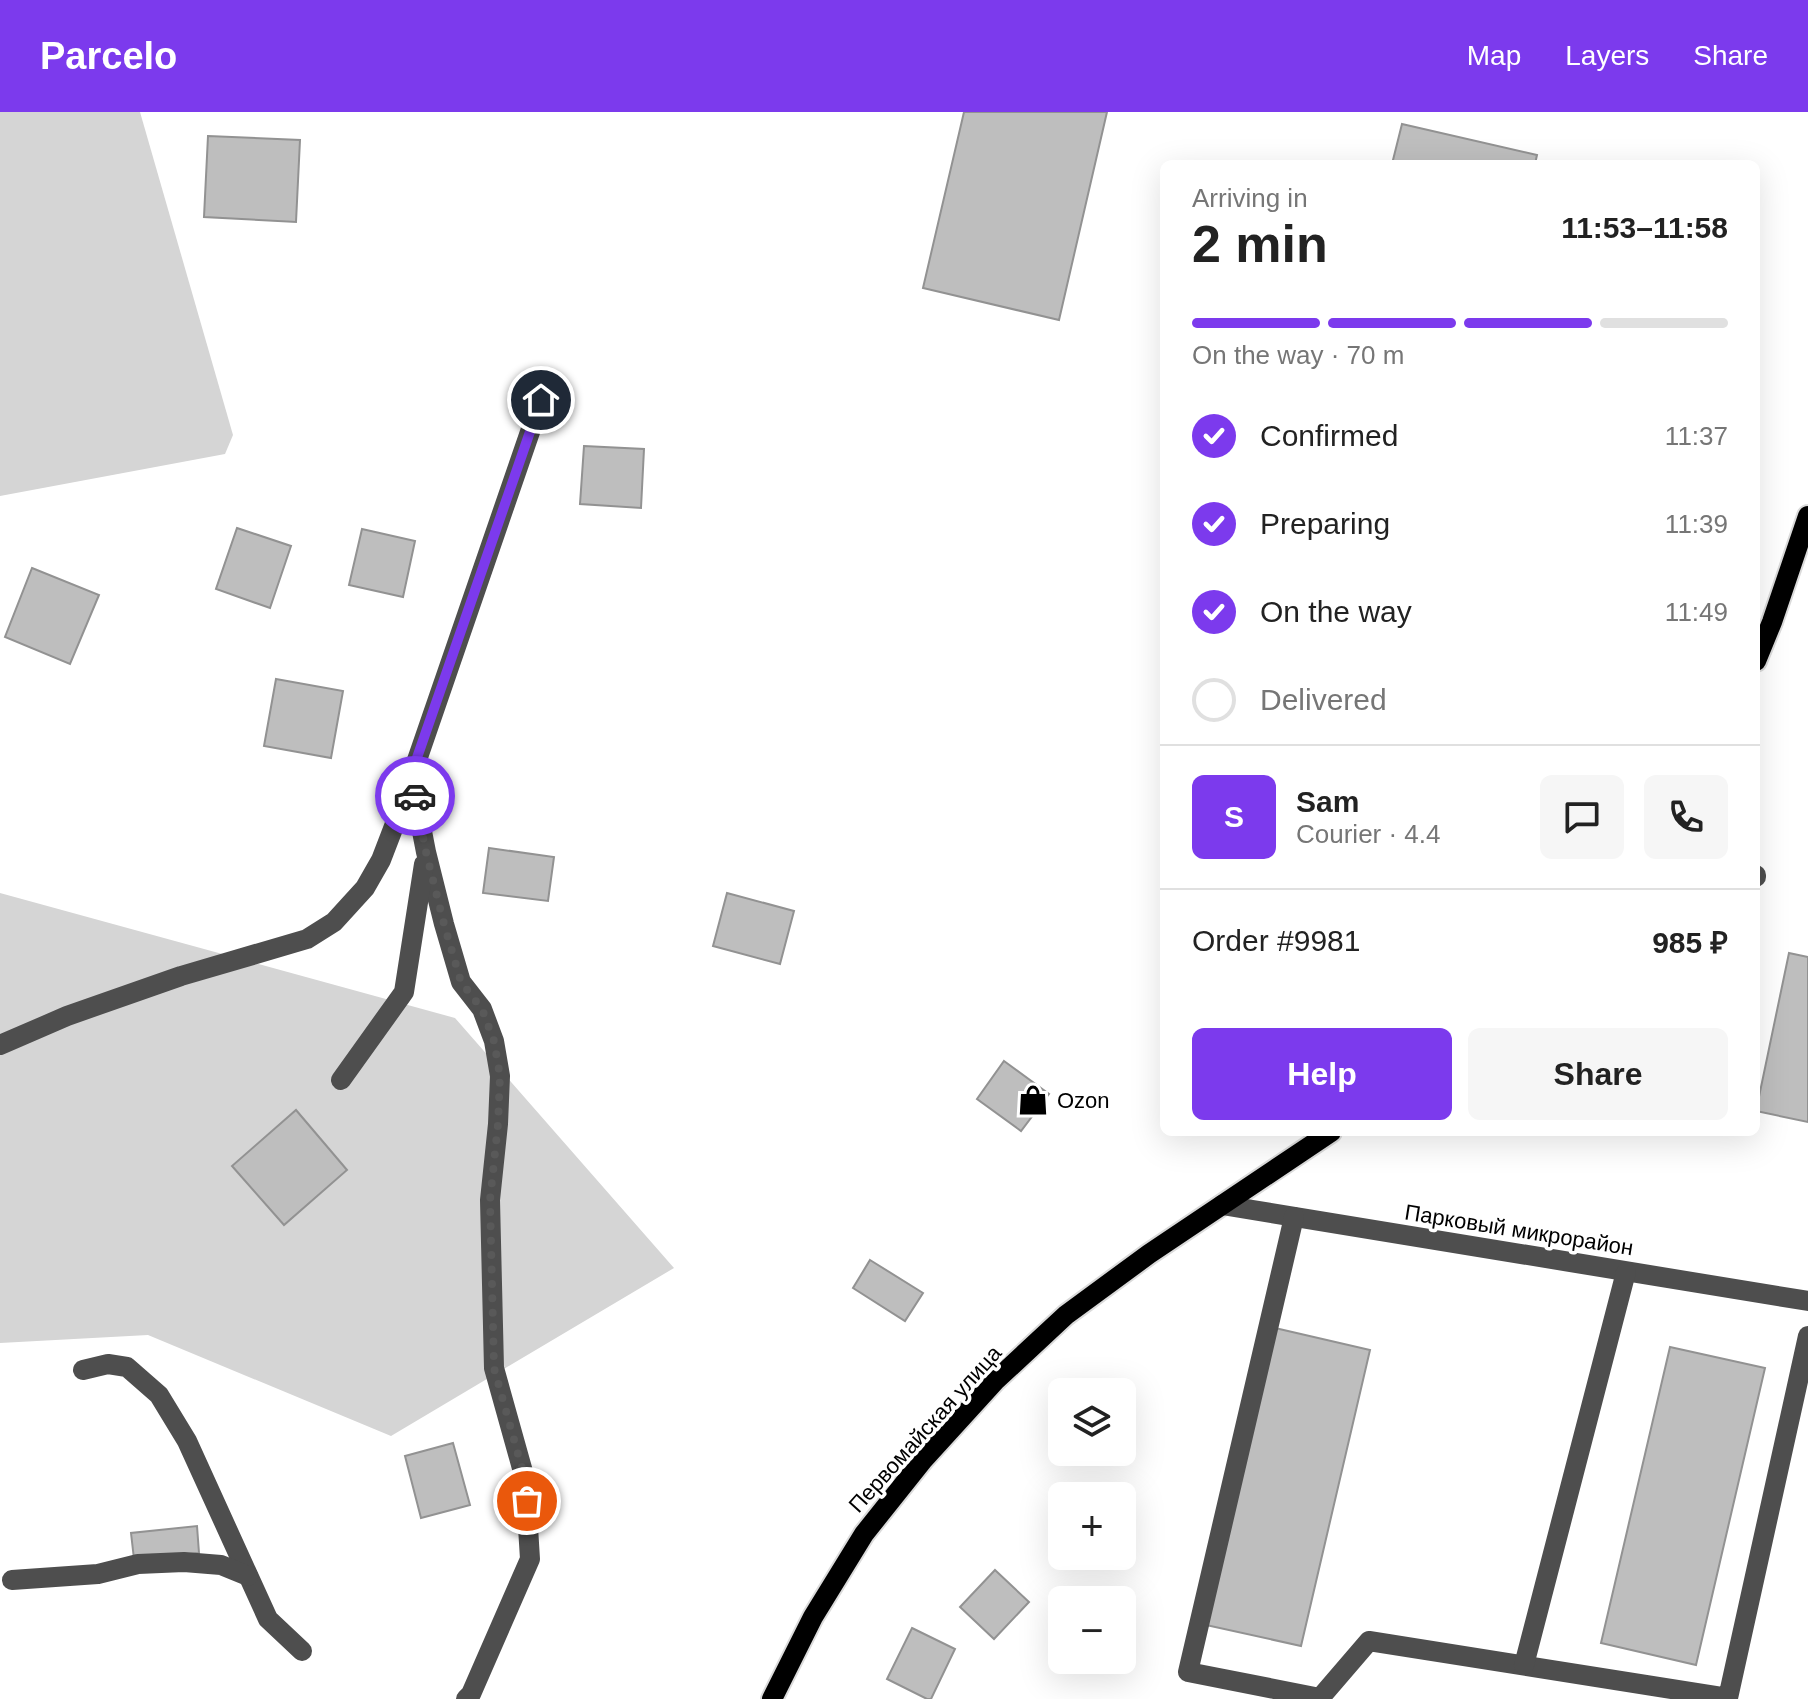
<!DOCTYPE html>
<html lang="en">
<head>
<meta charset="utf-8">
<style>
  body { margin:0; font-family:Helvetica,sans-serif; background:#f6f6f6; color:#222; height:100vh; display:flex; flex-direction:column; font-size:30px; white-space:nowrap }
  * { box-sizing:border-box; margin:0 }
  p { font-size:26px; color:#767676 }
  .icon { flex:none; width:44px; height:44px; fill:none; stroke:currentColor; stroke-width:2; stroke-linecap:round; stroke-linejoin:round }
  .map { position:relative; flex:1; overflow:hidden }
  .panel { position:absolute; left:1160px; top:48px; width:600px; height:976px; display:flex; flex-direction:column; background:#fff; border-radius:12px; box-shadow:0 8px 32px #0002 }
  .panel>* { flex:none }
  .buttons { position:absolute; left:1048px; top:1266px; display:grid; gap:16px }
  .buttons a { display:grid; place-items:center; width:88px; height:88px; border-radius:12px; background:#fff; box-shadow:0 8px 32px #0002; font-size:40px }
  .pin { position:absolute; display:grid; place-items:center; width:68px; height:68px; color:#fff; margin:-34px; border:4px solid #fff; border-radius:50%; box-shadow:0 2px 8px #0007 }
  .courier { position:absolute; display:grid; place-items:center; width:80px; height:80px; margin:-40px; border:6px solid #7c3aed; border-radius:50%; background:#fff; color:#222; box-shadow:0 2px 10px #0007 }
  .head em { font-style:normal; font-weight:700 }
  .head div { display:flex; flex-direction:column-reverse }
  .head { display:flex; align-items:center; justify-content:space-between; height:136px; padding:0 32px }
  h1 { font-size:52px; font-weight:700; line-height:60px }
  .bar { display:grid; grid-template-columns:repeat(4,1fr); gap:12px 8px; align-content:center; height:96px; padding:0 32px }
  .bar i { height:10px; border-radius:6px; background:#e0e0e0 }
  .bar .on { background:#7c3aed }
  .bar p { grid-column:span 4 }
  .line { display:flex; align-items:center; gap:20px; padding:0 32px; border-top:2px solid #e0e0e0 }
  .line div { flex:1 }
  .round { display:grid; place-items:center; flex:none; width:84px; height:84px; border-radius:12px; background:#f6f6f6 }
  ol { padding:0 32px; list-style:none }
  li { display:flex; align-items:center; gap:24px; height:88px }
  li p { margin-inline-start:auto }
  li .icon { padding:8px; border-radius:50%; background:#7c3aed; color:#fff; stroke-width:4 }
  li:last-child { color:#767676 }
  li i { width:44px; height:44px; border:4px solid #e0e0e0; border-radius:50% }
  .button { display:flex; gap:16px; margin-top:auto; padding:16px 32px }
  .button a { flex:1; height:92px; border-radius:12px; background:#7c3aed; color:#fff; font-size:32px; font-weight:700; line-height:92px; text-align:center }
  .button a+a { background:#f6f6f6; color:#222 }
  header { display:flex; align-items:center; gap:48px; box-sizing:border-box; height:112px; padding:0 40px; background:#7c3aed; color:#fff }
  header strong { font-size:38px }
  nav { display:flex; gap:44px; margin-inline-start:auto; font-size:28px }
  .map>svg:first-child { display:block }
  .green { fill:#d5d5d5 }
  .building { fill:#bebebe; stroke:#929292; stroke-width:2 }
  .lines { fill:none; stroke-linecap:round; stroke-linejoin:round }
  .major-casing { stroke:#dbdbdb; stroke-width:24 }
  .minor { stroke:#4e4e4e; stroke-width:20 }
  .major { stroke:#000; stroke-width:20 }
  .done { stroke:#595959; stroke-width:8; stroke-dasharray:0 14.4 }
  .route { stroke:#7c3aed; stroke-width:10 }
  .labels { text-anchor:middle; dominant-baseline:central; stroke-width:7; stroke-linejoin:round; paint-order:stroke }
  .poi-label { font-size:22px; fill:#000; stroke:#fff; text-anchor:start }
  .street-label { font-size:22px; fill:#000; stroke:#fff }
</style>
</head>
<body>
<header>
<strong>Parcelo</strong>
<nav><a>Map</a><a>Layers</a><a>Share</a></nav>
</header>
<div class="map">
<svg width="1808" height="1587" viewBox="0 0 1808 1587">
  <rect width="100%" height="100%" fill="#fff"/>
  <!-- green -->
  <g class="green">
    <polygon points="0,0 140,0 233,323 225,342 0,384"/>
    <polygon points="0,781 455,906 674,1156 391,1324 148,1223 0,1231"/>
  </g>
  <!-- building -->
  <g class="building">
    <polygon points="964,0 1107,0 1059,208 923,176"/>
    <polygon points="1402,12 1537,43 1535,52 1392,52"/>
    <polygon points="208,24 300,28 296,110 204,105"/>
    <polygon points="584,334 644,337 641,396 580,392"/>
    <polygon points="237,416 291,434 270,496 216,477"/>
    <polygon points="362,417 415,429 403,485 349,473"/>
    <polygon points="32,456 99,483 70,552 5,525"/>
    <polygon points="276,567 343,579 331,646 264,634"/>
    <polygon points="489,736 554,745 548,789 483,781"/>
    <polygon points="727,781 794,799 780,852 713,834"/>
    <polygon points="1789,841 1808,845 1808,1010 1756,999"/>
    <polygon points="1004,949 1049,982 1021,1019 977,987"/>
    <polygon points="296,998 347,1058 284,1113 232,1054"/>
    <polygon points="870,1148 923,1181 905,1209 853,1176"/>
    <polygon points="1275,1216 1370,1238 1301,1534 1206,1513"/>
    <polygon points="1670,1235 1765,1256 1696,1553 1601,1531"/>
    <polygon points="453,1331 470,1393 421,1406 405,1344"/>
    <polygon points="197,1414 199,1441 134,1447 131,1421"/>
    <polygon points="995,1458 1029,1490 994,1527 960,1495"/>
    <polygon points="912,1516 955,1537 931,1587 927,1587 887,1567"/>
  </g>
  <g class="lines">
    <!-- major casing -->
    <g class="major-casing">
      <g id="major">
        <polyline points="1756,549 1772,510 1808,404"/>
        <polyline points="772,1587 813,1505 864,1422 923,1348 995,1269 1066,1203 1149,1142 1331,1020"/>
      </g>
    </g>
    <!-- minor -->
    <g class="minor">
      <polyline points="411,663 426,740 444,812 461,870 482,897 494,929 500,964 498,1012 490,1088 494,1256 525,1367 530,1447 471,1582 466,1587"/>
      <polyline points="1756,763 1756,765"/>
      <polyline points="0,933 67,904 181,864 307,827 334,810 365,776 381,748 396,709 541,288"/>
      <polyline points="341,968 404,880 424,752"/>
      <polyline points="1222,1093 1808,1189"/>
      <polyline points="1294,1105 1188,1560 1320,1586 1369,1529 1728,1586 1808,1224"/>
      <polyline points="83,1258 108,1252 127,1255 159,1283 187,1329 268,1507 302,1539"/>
      <polyline points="12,1468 98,1462 138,1452 184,1450 221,1453 248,1464"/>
      <polyline points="1524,1553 1626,1160"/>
    </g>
    <!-- major -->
    <use href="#major" class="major"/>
  </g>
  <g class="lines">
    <!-- done -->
    <polyline class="done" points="415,684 426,740 444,812 461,870 482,897 494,929 500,964 498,1012 490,1088 494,1256 525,1367 527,1389"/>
    <!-- route -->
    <polyline class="route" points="415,684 411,663 541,288"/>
  </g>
  <!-- icons -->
  <defs>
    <g id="shop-bare" transform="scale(2.4)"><path d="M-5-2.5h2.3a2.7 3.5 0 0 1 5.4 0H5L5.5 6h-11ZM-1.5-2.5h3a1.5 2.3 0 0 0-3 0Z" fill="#000" stroke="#fff" stroke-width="2.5" paint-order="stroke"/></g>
  </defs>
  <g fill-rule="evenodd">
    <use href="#shop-bare" x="1033" y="988"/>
  </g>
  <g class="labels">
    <!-- poi labels -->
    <g class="poi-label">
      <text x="1057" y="988">Ozon</text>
    </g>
    <!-- street labels -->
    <g class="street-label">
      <text transform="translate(1519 1118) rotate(9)">Парковый микрорайон</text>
      <text transform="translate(925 1317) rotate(-48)">Первомайская улица</text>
    </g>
  </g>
</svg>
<div class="buttons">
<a><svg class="icon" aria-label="layers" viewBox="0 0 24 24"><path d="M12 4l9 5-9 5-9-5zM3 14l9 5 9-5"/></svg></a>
<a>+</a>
<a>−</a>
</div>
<div class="pin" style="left:527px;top:1389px;background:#ea580c"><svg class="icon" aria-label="bag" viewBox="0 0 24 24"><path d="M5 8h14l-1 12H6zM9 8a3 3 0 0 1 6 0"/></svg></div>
<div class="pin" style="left:541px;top:288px;background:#1f2937"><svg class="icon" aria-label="home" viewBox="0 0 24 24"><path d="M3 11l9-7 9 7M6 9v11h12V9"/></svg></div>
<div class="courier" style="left:415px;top:684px"><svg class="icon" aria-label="car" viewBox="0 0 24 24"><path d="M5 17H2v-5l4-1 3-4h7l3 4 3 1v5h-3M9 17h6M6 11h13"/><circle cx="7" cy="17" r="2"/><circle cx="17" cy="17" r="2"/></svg></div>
<section class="panel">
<div class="head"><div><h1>2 min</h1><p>Arriving in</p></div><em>11:53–11:58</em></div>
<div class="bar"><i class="on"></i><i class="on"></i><i class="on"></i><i></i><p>On the way · 70 m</p></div>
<ol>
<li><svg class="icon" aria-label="check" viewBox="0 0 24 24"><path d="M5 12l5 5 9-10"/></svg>Confirmed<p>11:37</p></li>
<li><svg class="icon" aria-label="check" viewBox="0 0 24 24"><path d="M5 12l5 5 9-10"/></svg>Preparing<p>11:39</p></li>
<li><svg class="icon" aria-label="check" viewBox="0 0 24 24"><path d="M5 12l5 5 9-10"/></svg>On the way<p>11:49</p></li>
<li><i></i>Delivered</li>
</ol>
<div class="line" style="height:144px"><b class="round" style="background:#7c3aed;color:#fff">S</b><div><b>Sam</b><p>Courier · 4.4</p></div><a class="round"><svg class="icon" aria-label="chat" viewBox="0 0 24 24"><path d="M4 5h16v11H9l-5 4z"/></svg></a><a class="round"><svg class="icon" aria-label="phone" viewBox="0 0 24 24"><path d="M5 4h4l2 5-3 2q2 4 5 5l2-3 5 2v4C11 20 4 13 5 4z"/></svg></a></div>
<div class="line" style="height:104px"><div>Order #9981</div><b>985 ₽</b></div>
<div class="button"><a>Help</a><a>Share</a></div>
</section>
</div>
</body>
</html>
